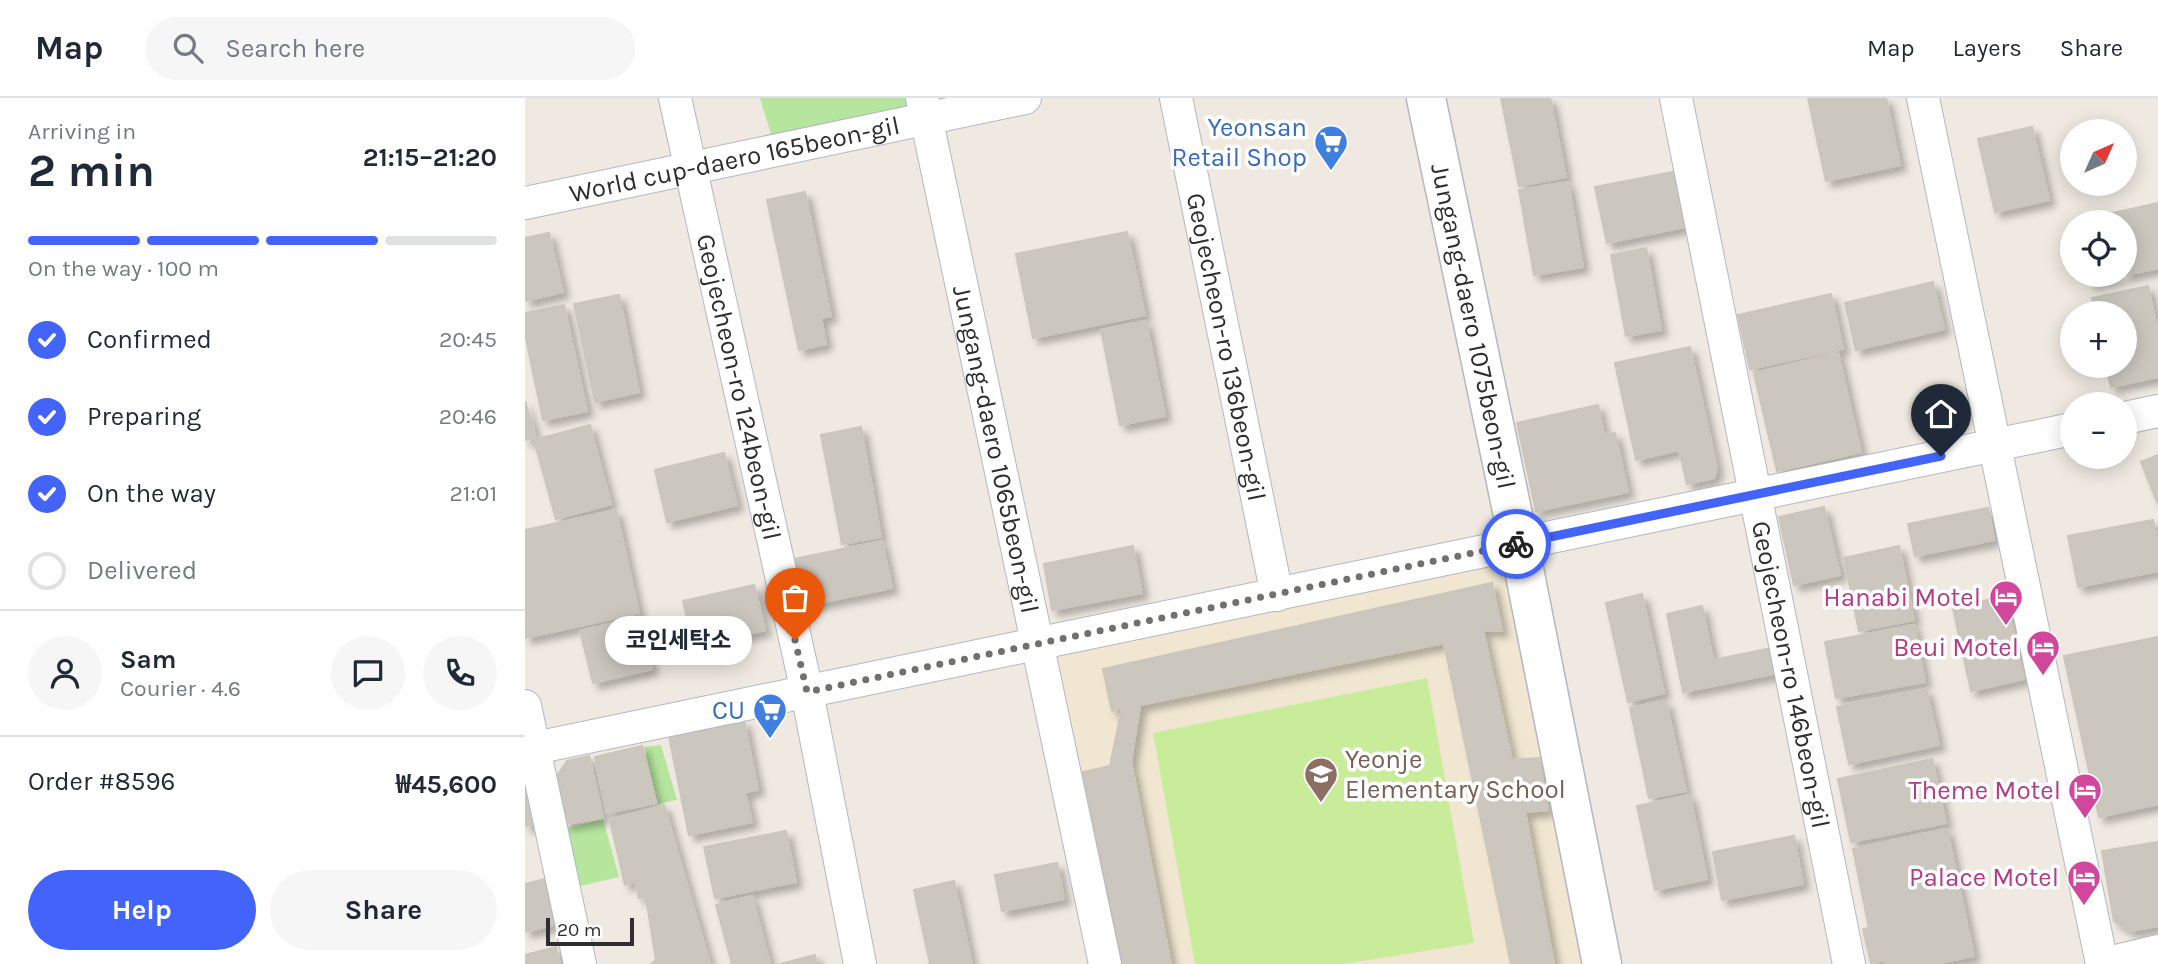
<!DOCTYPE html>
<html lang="en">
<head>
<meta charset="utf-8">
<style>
  body { margin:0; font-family:Karla,"Noto Sans KR",sans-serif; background:#f6f6f7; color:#1f2937; height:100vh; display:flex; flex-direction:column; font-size:26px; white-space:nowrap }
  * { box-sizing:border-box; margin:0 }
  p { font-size:23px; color:#747a83 }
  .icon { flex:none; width:38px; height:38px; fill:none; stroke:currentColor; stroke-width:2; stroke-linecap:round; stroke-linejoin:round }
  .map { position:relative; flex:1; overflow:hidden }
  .side { display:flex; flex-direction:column; background:#fff; width:525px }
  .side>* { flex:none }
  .needle { width:46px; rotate:45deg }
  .controls { position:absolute; left:1535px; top:21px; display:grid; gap:14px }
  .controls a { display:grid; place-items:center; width:77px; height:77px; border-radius:50%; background:#fff; box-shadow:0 4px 18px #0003; font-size:35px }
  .scale { position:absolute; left:21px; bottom:18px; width:88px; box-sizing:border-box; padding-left:7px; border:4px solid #2e2e2e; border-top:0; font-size:19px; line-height:24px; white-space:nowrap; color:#2e2e2e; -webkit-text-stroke:5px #fff; paint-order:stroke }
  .pin { position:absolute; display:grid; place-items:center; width:60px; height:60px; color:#fff; margin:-72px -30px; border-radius:50% 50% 50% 0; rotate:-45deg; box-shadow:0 0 7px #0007 }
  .pin .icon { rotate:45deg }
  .courier { position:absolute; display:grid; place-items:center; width:70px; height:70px; margin:-35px; border:5px solid #4264fb; border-radius:50%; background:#fff; color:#222; box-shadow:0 2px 9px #0007 }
  .bubble { position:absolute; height:49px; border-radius:24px; background:#fff; box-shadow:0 4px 18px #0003; font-size:23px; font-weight:700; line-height:49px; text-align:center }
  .summary em { font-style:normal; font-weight:700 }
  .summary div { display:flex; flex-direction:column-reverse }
  .summary { display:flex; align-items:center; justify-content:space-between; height:119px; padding:0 28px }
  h1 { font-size:46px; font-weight:700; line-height:52px }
  .bar { display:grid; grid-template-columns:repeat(4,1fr); gap:10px 7px; align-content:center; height:84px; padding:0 28px }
  .bar i { height:9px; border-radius:5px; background:#e0e1e3 }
  .bar .active { background:#4264fb }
  .bar p { grid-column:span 4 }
  .line { display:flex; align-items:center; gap:18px; padding:0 28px; border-top:2px solid #e0e1e3 }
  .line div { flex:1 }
  .round { display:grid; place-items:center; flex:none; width:74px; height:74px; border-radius:37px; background:#f6f6f7 }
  ol { padding:0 28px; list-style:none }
  li { display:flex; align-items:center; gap:21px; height:77px }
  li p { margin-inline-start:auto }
  li .icon { padding:7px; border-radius:50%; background:#4264fb; color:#fff; stroke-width:4 }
  li:last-child { color:#747a83 }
  li i { width:38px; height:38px; border:4px solid #e0e1e3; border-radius:50% }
  .cta { display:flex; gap:14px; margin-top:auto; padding:14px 28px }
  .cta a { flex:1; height:80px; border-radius:42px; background:#4264fb; color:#fff; font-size:28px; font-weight:700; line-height:80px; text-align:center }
  .cta a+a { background:#f6f6f7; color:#1f2937 }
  header { display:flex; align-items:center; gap:42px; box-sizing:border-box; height:98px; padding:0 35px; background:#fff; border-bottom:2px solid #e0e1e3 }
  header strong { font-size:33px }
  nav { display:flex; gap:38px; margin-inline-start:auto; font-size:24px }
  .search { width:490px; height:63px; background:#f6f6f7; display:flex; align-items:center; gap:18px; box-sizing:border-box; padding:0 24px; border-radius:38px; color:#747a83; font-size:26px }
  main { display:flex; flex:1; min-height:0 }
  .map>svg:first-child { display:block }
  .education { fill:#f0e6d1 }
  .green { fill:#b6e59e }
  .pitch { fill:#c9ec9a }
  .building { fill:#cbc7bf; stroke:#cbc5ba; stroke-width:2; filter:url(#shadow) }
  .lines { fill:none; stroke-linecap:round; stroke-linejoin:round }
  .minor-casing { stroke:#b4b7c1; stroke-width:34 }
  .tertiary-casing { stroke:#b4b7c1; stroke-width:41 }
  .minor { stroke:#fff; stroke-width:32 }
  .tertiary { stroke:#fff; stroke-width:38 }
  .done { stroke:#726f6d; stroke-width:7; stroke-dasharray:0 12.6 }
  .route { stroke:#4264fb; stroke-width:9 }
  .labels { text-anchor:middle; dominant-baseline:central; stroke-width:7; stroke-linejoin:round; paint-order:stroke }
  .shop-label { font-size:26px; fill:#366cbe; stroke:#fff; text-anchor:end }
  .street-label { font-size:26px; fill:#2e2e2e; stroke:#fff }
  .hotel-label { font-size:26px; fill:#b23c85; stroke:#fff; text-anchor:end }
  .education-label { font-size:26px; fill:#785e54; stroke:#fff; text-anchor:start }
</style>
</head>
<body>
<header>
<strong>Map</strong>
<div class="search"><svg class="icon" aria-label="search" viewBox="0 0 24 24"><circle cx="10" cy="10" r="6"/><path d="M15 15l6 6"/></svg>Search here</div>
<nav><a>Map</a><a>Layers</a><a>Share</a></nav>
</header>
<main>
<section class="side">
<div class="summary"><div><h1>2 min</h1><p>Arriving in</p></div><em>21:15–21:20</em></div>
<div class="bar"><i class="active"></i><i class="active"></i><i class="active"></i><i></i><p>On the way · 100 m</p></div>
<ol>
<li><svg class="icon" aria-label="check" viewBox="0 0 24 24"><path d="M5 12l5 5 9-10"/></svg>Confirmed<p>20:45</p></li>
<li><svg class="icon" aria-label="check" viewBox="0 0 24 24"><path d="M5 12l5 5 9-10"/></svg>Preparing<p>20:46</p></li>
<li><svg class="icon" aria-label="check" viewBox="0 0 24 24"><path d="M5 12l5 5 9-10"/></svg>On the way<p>21:01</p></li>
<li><i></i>Delivered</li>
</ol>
<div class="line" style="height:126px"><a class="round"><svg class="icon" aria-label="person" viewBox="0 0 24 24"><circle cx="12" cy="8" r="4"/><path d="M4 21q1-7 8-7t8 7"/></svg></a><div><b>Sam</b><p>Courier · 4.6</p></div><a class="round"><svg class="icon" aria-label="chat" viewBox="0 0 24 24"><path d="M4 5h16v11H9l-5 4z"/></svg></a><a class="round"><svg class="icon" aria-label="phone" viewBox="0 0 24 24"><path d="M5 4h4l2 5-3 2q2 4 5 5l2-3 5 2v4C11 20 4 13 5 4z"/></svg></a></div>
<div class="line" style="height:91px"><div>Order #8596</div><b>₩45,600</b></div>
<div class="cta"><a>Help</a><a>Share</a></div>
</section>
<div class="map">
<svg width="1633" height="866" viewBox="0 0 1633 866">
  <defs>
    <filter id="shadow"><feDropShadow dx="6" dy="6" stdDeviation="3.5" flood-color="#0004"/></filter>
  </defs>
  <rect width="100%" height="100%" fill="#efe9e1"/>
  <!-- education -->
  <polygon class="education" points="994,446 1077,866 580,866 512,546"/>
  <!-- green -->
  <g class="green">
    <polygon points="235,0 389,0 391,10 247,39"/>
    <polygon points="136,647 152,702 133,706 119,649"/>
    <polygon points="78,721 94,779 55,788 42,730"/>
  </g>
  <!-- pitch -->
  <polygon class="pitch" points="902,580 949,845 819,866 670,866 628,635"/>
  <!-- building -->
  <g class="building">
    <polygon points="976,0 1025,0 1041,79 994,88"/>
    <polygon points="1283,0 1361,0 1375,67 1301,83"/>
    <polygon points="1507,29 1524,102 1470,114 1453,41"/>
    <polygon points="1153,73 1164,128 1082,145 1070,89"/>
    <polygon points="1043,84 1058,169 1009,177 994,92"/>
    <polygon points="280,94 306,218 296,220 301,246 274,252 242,102"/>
    <polygon points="1633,105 1633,170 1565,185 1564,177 1600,177 1600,124 1552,123"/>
    <polygon points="602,134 620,217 508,240 491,156"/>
    <polygon points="24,135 38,194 0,203 0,140"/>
    <polygon points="1121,150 1136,232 1101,238 1086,157"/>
    <polygon points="1408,184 1419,231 1331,252 1320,205"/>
    <polygon points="1623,188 1633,235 1633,279 1586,289 1581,268 1600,268 1600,215 1570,215 1567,200"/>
    <polygon points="1306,196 1318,251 1225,271 1213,217"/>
    <polygon points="94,197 114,294 70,304 49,206"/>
    <polygon points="39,207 62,313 18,322 0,236 0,215"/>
    <polygon points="621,223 640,318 595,327 576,232"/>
    <polygon points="1165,249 1192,370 1189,380 1162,386 1154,352 1111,362 1090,265"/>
    <polygon points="1313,255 1336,354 1252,373 1229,275"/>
    <polygon points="0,303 11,340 0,342"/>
    <polygon points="1073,307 1079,337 1090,335 1103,394 1011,413 992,325"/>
    <polygon points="65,327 86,406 31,421 9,342"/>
    <polygon points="336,329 356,439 317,446 296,337"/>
    <polygon points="199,355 212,407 142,424 130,372"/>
    <polygon points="1633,357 1633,406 1616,364"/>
    <polygon points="1299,409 1315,477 1269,487 1254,419"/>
    <polygon points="1463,410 1469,442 1390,458 1383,426"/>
    <polygon points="91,412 114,515 0,540 0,432"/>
    <polygon points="1628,422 1633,448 1633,473 1553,489 1543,438"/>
    <polygon points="357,443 367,490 274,509 264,462"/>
    <polygon points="608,448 617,495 527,512 519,466"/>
    <polygon points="1374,448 1389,522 1334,533 1319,460"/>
    <polygon points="967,485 977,533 958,532 987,662 1014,660 1023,712 1000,714 1029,866 986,866 919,545 615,607 606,664 646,866 597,866 558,674 585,668 597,610 587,613 578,571"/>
    <polygon points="229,487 240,532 169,549 158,503"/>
    <polygon points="1117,496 1139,595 1103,604 1081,505"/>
    <polygon points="1480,498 1499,581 1446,593 1428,510"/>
    <polygon points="1177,508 1188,562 1247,550 1253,575 1158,594 1142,516"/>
    <polygon points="114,519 127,571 68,585 55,533"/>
    <polygon points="1389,527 1400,584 1311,600 1300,544"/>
    <polygon points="1633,539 1633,706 1574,719 1539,558"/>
    <polygon points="1401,591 1414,647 1324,666 1312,609"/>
    <polygon points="1141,603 1161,693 1124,700 1105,610"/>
    <polygon points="219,623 233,692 220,694 227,724 164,737 144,638"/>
    <polygon points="117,648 131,705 82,715 70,659"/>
    <polygon points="64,658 78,720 40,726 29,682 42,663"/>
    <polygon points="1407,661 1421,725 1326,744 1313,681"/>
    <polygon points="0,688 2,689 11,726 0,728"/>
    <polygon points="1165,697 1182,781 1130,792 1112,708"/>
    <polygon points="139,707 163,790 185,866 126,866 131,862 121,799 114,800 110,783 100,787 85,722"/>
    <polygon points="1422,731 1449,858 1409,866 1361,866 1360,862 1346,865 1338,831 1344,830 1328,751"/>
    <polygon points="261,733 271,784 190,800 179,749"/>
    <polygon points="1269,738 1278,786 1197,802 1188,754"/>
    <polygon points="1633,744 1633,828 1606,833 1589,823 1577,753"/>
    <polygon points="532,765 539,801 477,813 470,777"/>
    <polygon points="20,781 28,827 0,834 0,786"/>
    <polygon points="429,783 447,866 405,866 389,792"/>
    <polygon points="227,798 245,866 207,866 191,807"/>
    <polygon points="31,849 35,866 0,866 0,857"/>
    <polygon points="290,857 292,866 255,866"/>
  </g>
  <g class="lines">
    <!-- minor casing -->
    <g class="minor-casing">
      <g id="minor">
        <path id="s1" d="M 150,0 L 282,594 L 335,866"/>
        <path id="s2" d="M 397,0 L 580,866"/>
        <path id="s3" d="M 651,0 L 752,497"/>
        <path id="s4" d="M 1151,0 L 1324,866"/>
        <polyline points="1398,0 1577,866"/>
        <path id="s5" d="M 0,105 L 500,0"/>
        <polyline points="1600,320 1633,313"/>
        <polyline points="0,608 55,866"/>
        <polyline points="0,652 1547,331"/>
        <polyline points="1578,866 1633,853"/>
      </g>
    </g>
    <!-- tertiary casing -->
    <g class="tertiary-casing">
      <g id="tertiary">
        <path id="s6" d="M 901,0 L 994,446 L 1077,866"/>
      </g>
    </g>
    <!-- minor -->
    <use href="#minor" class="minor"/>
    <!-- tertiary -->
    <use href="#tertiary" class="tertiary"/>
  </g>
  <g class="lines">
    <!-- done -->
    <polyline class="done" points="270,542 282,594 991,446"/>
    <!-- route -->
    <polyline class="route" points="991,446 1416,358"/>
  </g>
  <!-- icons -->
  <defs>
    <g id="supermarket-pin" transform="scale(1.75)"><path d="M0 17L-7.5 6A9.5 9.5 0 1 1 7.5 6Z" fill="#3f7fe0" stroke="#fff"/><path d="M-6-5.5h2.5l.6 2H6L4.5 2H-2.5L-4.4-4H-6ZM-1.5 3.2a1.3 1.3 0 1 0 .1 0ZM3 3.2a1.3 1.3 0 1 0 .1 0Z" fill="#fff"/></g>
    <g id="hotel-pin" transform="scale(1.75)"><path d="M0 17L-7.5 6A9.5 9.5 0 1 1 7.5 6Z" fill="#d1479c" stroke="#fff"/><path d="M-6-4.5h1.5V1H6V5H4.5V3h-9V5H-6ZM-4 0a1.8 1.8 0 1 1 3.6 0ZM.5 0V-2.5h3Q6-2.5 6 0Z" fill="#fff"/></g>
    <g id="school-pin" transform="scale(1.75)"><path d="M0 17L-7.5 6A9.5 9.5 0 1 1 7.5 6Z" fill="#8d6e63" stroke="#fff"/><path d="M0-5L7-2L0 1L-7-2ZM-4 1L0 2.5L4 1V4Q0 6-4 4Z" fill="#fff"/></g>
  </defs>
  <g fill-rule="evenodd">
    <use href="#supermarket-pin" x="806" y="44"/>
    <use href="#hotel-pin" x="1481" y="499"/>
    <use href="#hotel-pin" x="1518" y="549"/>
    <use href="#supermarket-pin" x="245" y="612"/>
    <use href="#school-pin" x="796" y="676"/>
    <use href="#hotel-pin" x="1560" y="692"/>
    <use href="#hotel-pin" x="1559" y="779"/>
  </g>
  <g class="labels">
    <!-- shop labels -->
    <g class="shop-label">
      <text x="782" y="29">Yeonsan<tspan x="782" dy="30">Retail Shop</tspan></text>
      <text x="220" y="612">CU</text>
    </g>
    <!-- street labels -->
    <g class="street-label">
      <text stroke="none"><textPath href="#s5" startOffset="214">World cup-daero 165beon-gil</textPath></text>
      <text stroke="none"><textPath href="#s6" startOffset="233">Jungang-daero 1075beon-gil</textPath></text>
      <text stroke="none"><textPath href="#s3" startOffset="254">Geojecheon-ro 136beon-gil</textPath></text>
      <text stroke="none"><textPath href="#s1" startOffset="296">Geojecheon-ro 124beon-gil</textPath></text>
      <text stroke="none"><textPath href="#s2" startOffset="359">Jungang-daero 1065beon-gil</textPath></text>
      <text stroke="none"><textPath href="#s4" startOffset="588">Geojecheon-ro 146beon-gil</textPath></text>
    </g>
    <!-- hotel labels -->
    <g class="hotel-label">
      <text x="1456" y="499">Hanabi Motel</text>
      <text x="1494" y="549">Beui Motel</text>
      <text x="1536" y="692">Theme Motel</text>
      <text x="1534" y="779">Palace Motel</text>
    </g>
    <!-- education labels -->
    <g class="education-label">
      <text x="820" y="661">Yeonje<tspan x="820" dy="30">Elementary School</tspan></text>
    </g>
  </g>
</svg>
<div class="controls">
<a><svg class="needle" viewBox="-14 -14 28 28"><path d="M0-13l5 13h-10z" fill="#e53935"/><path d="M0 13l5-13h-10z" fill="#747a83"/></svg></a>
<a><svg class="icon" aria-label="locate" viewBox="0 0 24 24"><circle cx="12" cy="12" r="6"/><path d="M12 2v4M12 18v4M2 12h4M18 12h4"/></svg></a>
<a>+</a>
<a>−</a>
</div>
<div class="scale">20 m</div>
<div class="pin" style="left:270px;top:542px;background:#ea580c"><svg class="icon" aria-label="bag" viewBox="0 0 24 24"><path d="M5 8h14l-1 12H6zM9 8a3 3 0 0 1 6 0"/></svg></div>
<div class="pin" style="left:1416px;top:358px;background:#1f2937"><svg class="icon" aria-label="home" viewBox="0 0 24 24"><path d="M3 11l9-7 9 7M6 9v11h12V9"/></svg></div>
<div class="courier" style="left:991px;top:446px"><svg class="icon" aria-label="bike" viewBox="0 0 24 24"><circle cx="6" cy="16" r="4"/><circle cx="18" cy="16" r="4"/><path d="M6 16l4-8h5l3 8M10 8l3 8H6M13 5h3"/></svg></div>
<div class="bubble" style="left:80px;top:518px;width:147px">코인세탁소</div>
</div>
</main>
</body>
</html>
